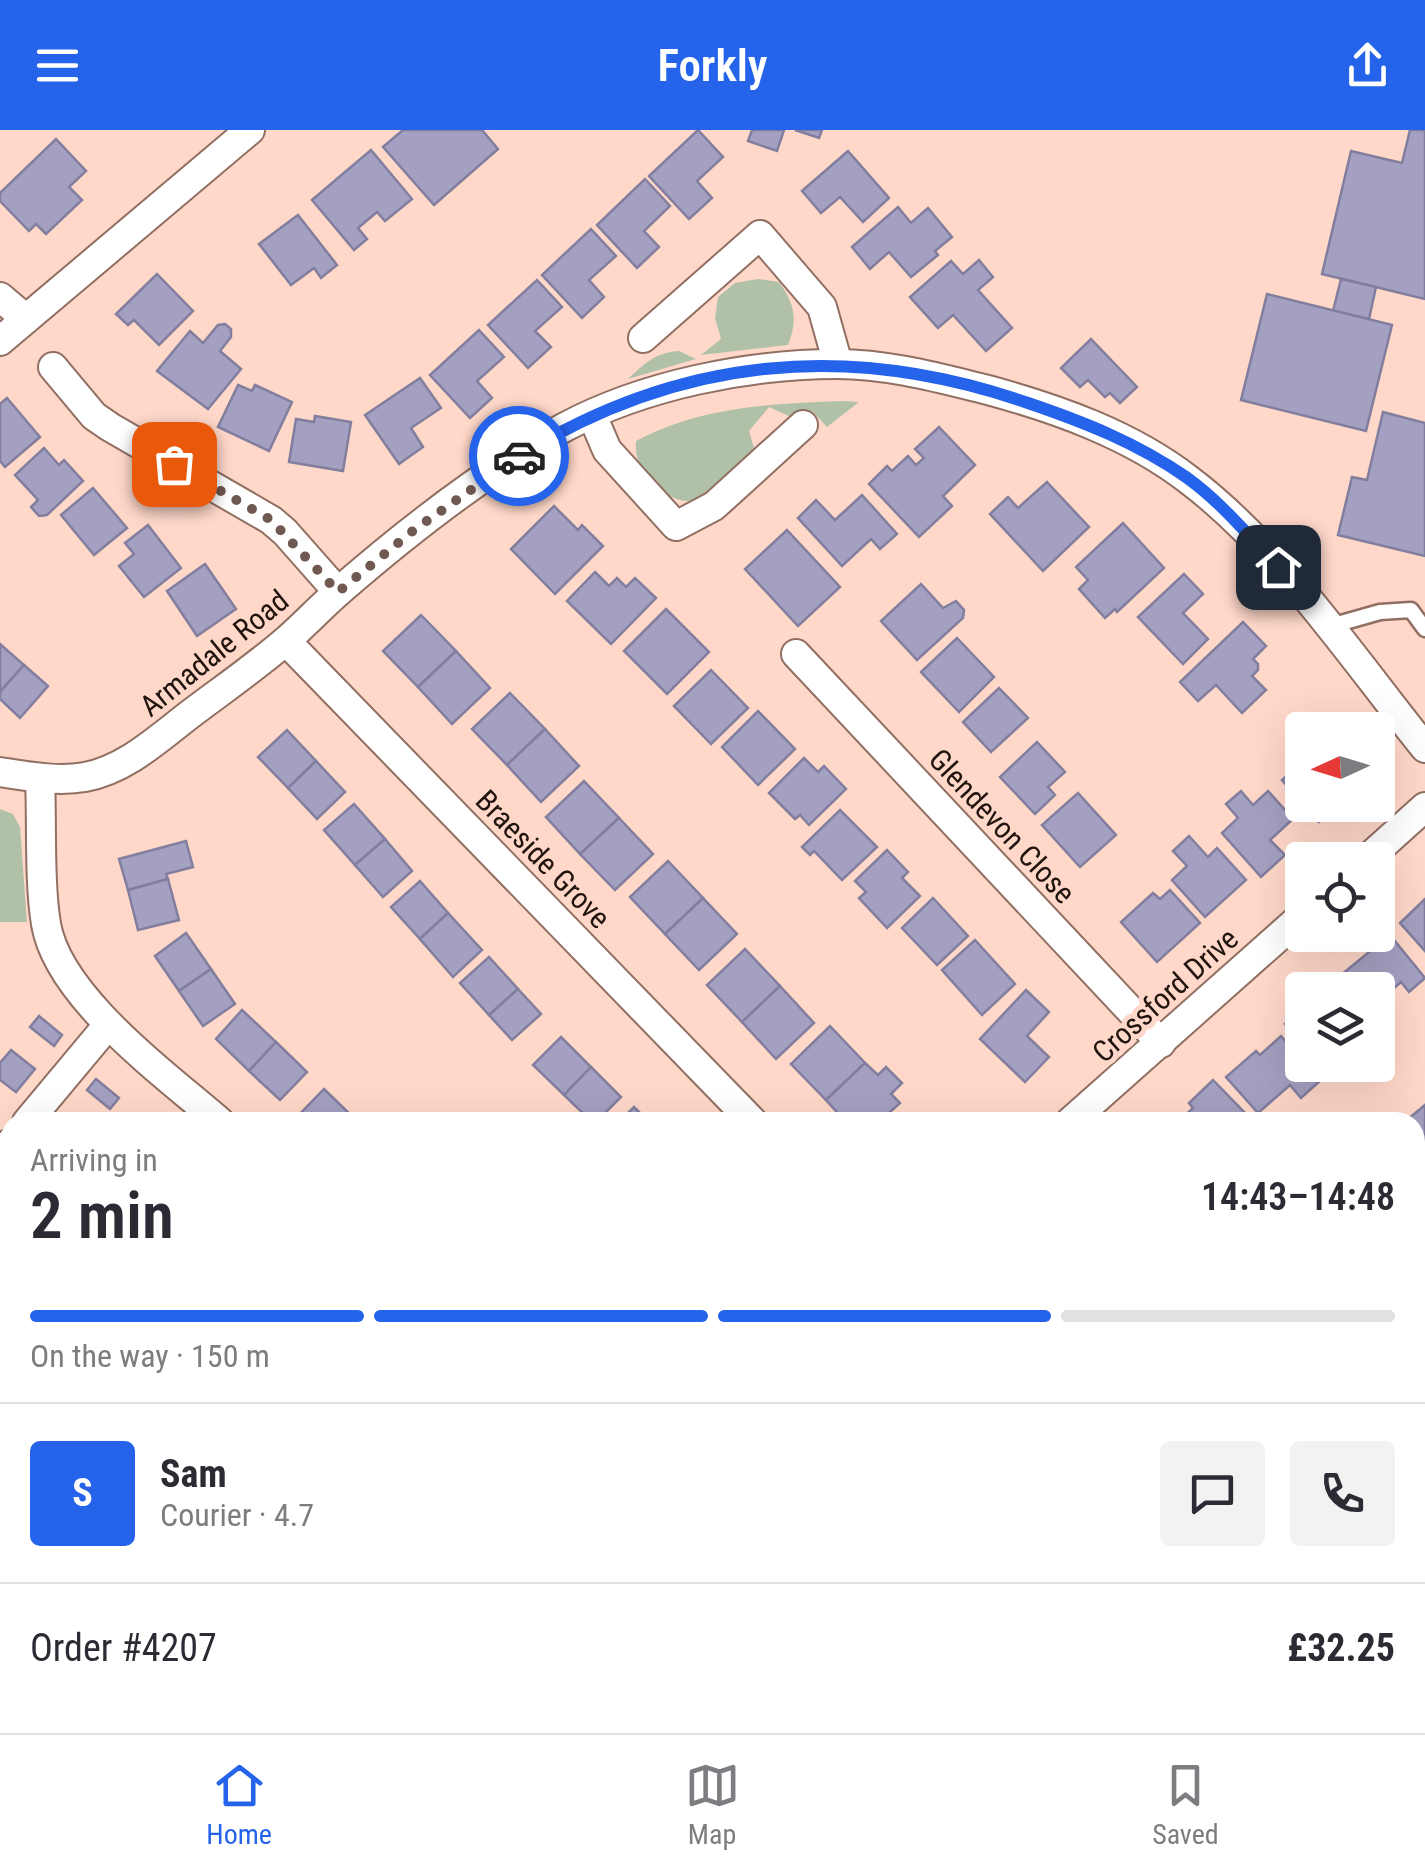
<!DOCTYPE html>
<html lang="en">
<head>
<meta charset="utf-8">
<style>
  body { margin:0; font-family:"Roboto Condensed",sans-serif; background:#f2f2f3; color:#2b2b33; height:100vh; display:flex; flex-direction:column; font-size:38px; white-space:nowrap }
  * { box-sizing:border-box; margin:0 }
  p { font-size:32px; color:#7c7c81 }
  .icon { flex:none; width:55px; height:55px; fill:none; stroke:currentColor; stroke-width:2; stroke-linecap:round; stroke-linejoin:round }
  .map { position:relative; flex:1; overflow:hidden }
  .details { position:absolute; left:0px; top:982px; width:1425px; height:622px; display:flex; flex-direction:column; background:#fff; border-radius:30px 30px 0 0; box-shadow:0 10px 40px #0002 }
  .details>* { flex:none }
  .needle { width:65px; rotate:266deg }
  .fabs { position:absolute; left:1285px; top:582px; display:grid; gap:20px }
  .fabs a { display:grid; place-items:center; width:110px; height:110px; border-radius:10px; background:#fff; box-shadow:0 10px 40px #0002; font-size:50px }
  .pin { position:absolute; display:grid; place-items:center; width:85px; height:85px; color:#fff; margin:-42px; border-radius:20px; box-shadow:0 5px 15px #0006 }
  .courier { position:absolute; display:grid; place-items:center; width:100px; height:100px; margin:-50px; border:8px solid #2563eb; border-radius:50%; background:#fff; color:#222; box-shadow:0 2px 12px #0007 }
  .overview em { font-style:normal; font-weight:600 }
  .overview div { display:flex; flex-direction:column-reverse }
  .overview { display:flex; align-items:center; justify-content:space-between; height:170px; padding:0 30px }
  h1 { font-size:65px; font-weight:600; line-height:75px }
  .bar { display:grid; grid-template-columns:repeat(4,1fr); gap:15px 10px; align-content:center; height:120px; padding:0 30px }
  .bar i { height:12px; border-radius:8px; background:#e1e1e2 }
  .bar .active { background:#2563eb }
  .bar p { grid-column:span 4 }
  .line { display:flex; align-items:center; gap:25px; padding:0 30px; border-top:2px solid #e1e1e2 }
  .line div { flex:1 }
  .round { display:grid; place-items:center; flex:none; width:105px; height:105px; border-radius:10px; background:#f2f2f3 }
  header { display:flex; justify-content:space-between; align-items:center; height:130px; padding:0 30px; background:#2563eb; color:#fff; font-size:45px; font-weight:600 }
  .dock { display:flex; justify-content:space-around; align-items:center; height:140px; border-top:2px solid #e1e1e2; background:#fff; font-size:28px; color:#7c7c81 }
  .dock a { display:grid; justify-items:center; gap:5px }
  .dock .active { color:#2563eb }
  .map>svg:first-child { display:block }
  .green { fill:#b1c1a8 }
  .building { fill:#a4a0c1; stroke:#827e9e; stroke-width:2.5 }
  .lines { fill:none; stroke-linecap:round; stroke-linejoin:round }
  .service-casing { stroke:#916f62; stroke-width:19 }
  .minor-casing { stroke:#916f62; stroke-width:32 }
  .service { stroke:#fff; stroke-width:14 }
  .minor { stroke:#fff; stroke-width:28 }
  .done { stroke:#6f5950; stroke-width:10; stroke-dasharray:0 18 }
  .route { stroke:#2563eb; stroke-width:12 }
  .labels { text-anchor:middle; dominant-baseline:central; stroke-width:10; stroke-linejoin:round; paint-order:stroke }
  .street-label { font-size:30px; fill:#21140f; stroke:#ffd8c9 }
</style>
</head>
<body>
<header><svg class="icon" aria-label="menu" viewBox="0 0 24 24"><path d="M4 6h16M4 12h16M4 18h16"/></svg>Forkly<svg class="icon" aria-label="share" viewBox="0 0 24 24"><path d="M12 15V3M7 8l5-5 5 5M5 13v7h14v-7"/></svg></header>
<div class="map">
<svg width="1425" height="1603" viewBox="0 0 1425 1603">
  <rect width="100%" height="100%" fill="#ffd8c9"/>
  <!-- green -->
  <g class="green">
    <path d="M 758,149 L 779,152 C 795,174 798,190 788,215 L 701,225 L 721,209 L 715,188 L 718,167 L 735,153 Z"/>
    <path d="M 679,221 L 696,229 L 628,249 C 644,234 656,222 679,221 Z"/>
    <path d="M 843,271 L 859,272 L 827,297 L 812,281 L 791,287 L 769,277 L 749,301 L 755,321 C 723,352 696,396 653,353 C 640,340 635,330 636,311 C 701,276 771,274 843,271 Z"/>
    <polygon points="0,679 13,684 20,697 27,792 0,792"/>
  </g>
  <!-- building -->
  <g class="building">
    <polygon points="403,0 482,0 498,19 434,75 383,17"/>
    <polygon points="698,0 723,27 697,51 712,68 689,89 649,46"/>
    <polygon points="752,0 784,0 777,21 748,11"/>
    <polygon points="795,0 822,0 819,8"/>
    <polygon points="1410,0 1425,0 1425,169 1322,144 1351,21 1402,33"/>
    <polygon points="56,9 86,41 69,57 82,70 46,104 36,94 29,101 0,71 0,63"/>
    <polygon points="371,20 412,69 385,91 377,82 358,98 367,109 354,120 312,70"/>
    <polygon points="848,21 889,68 863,92 840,67 821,83 802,61"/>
    <polygon points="645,49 670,76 644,101 659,117 637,138 597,95"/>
    <polygon points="898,77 911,93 928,78 952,107 935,121 938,125 911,147 889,122 870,139 852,117"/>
    <polygon points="298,85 337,135 321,148 314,138 291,155 259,114"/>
    <polygon points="591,99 616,126 589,150 604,167 582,188 542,145"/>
    <polygon points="979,130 993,147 978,160 1012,198 986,221 953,185 938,198 910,167 951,131 963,144"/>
    <polygon points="157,144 193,181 159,215 134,190 128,195 116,184"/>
    <polygon points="1341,149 1376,157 1369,189 1333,181"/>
    <polygon points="537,150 562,177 535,201 551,217 528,238 488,195"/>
    <polygon points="1267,164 1392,195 1366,301 1241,270"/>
    <polygon points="225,194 231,199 231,207 220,221 241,239 208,279 157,241 190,201 203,213 218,195"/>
    <polygon points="479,200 504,227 477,251 492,268 470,288 430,245"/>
    <polygon points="1091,209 1137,257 1120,273 1110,263 1105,267 1088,250 1080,257 1061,238"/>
    <polygon points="420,248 441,278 411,298 423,317 399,334 365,285"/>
    <polygon points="238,255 252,261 255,255 292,272 269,321 218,297"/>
    <polygon points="7,268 40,307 5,337 0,331 0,274"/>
    <polygon points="1383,282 1425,293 1425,426 1338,405 1352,347 1367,350"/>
    <polygon points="315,286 351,292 343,341 289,332 296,289 314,292"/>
    <polygon points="939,297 975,335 943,366 952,376 919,407 869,354 887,336 892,341 908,326 916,335 924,328 915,319"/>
    <polygon points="44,318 59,335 64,330 83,351 47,385 39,386 31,377 38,370 15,345"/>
    <polygon points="1047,352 1089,397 1043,441 990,384 1008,367 1018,378"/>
    <polygon points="93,358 127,398 94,425 61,385"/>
    <polygon points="862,365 897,404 880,419 871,409 842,436 798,388 816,370 835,390"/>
    <polygon points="554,376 578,400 582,395 603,416 555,464 511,419"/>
    <polygon points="1123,393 1164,438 1117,482 1115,479 1105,488 1079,459 1088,450 1076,437"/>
    <polygon points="148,395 181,438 144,467 119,436 134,424 125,413"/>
    <polygon points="787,400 840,457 798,496 745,439"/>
    <polygon points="205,434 236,479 197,506 167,461"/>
    <polygon points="595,442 609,456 617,448 626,457 635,448 656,468 611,514 567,471"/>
    <polygon points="1184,444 1203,464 1183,483 1208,509 1183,534 1138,487"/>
    <polygon points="921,454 943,478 956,471 964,480 963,488 917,530 881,491"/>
    <polygon points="666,479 709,522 667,564 624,521"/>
    <polygon points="421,485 456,521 418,557 383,521"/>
    <polygon points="1243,492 1266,516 1253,529 1258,534 1258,540 1252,546 1266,560 1242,583 1216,555 1198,571 1180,552"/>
    <polygon points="957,508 994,547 959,582 921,542"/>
    <polygon points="0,514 24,535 0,562"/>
    <polygon points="456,521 490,558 452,594 418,557"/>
    <polygon points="24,535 48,556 20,588 0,569 0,562"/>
    <polygon points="711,540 748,578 711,614 674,576"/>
    <polygon points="999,558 1028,588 991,622 963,592"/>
    <polygon points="510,563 545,599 507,635 472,599"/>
    <polygon points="758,581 795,619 758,655 722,617"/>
    <polygon points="545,599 579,636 541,672 507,635"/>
    <polygon points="287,600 316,631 288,658 258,627"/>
    <polygon points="1037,612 1065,642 1048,657 1055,665 1035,684 1000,647"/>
    <polygon points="804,628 818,642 824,636 846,659 809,695 800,685 795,689 769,663"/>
    <polygon points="316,631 345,662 317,689 288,658"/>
    <polygon points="1302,631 1302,674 1282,650"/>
    <polygon points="584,651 619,688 580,724 546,687"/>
    <polygon points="1241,661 1253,675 1268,661 1293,689 1270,710 1285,725 1261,747 1222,703 1238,688 1226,674"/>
    <polygon points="1078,663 1116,705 1080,737 1042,695"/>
    <polygon points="354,674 385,709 355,735 324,700"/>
    <polygon points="1304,675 1338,675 1319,692"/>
    <polygon points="840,680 877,717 842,750 814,721 810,725 802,717"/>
    <polygon points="619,688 653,724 615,760 580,724"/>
    <polygon points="1189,706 1208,727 1217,718 1246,750 1205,787 1172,750 1187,736 1173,721"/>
    <polygon points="385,709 412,741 383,767 355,735"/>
    <polygon points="186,711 193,737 166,744 168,749 128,760 119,729"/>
    <polygon points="887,720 908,742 902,748 920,766 887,798 859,768 866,762 855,751"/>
    <polygon points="668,731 703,768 665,804 630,767"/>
    <polygon points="168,749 179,790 138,800 128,760"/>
    <polygon points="420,751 448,783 420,809 391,777"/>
    <polygon points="1170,760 1200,793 1157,832 1121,792 1153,763 1160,769"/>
    <polygon points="703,768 737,804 699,840 665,804"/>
    <polygon points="933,768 968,806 937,835 902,798"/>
    <polygon points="1425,769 1425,821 1400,793"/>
    <polygon points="448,783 482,820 453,847 420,809"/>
    <polygon points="186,803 211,839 179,861 155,826"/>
    <polygon points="1390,805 1425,848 1409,862 1401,852 1378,872 1378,860 1354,860 1341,845"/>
    <polygon points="975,810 1015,854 982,885 942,840"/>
    <polygon points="745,819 780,856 742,892 707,855"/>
    <polygon points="489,827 518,859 489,885 460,853"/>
    <polygon points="211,839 235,874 203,896 179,861"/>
    <polygon points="780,856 814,893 776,929 742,892"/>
    <polygon points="518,859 541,884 512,910 489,885"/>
    <polygon points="1026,860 1049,882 1027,906 1049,927 1025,952 980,909"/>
    <polygon points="242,880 276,912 249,941 216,909"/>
    <polygon points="1302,880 1302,914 1285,894"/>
    <polygon points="39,886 62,905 54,916 30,897"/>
    <polygon points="830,896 865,933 826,970 791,934"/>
    <polygon points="1281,906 1302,931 1302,935 1306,935 1320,951 1301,968 1290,955 1258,983 1226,947 1256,921 1260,925"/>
    <polygon points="561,907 591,937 564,965 533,935"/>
    <polygon points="276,912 307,942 280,970 249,941"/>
    <polygon points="11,920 35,939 16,962 0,950 0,933"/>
    <polygon points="865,933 878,945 886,937 902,953 891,964 900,973 879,992 846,992 826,970"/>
    <polygon points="591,937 621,967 596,992 592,992 564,965"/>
    <polygon points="96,949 119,968 110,979 87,960"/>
    <polygon points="1213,950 1246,984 1237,992 1178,992 1193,978 1189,973"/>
    <polygon points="324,959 355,989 352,992 303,992 297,987"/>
    <polygon points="1425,975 1425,1011 1415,999 1415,992 1407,990"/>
    <polygon points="634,977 649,992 619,992"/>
    <polygon points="0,1081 10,1089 10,1100 0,1112"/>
    <polygon points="1417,1286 1425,1296 1425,1331 1415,1339"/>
    <polygon points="527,1595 569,1595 569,1598 527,1599"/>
    <polygon points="659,1595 672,1596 749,1595 744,1603 655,1603"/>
    <polygon points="1063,1595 1106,1595 1113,1600 1111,1603 1061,1603 1058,1601"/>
    <polygon points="1279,1595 1279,1603 1209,1603 1208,1596"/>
  </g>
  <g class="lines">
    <!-- service casing -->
    <g class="service-casing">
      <polyline id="service" points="1327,497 1380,482 1411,480 1425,499"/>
    </g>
    <!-- minor casing -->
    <g class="minor-casing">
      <g id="minor">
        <polyline points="0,167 26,189"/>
        <polyline points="643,208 760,105 822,177 838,234"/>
        <polyline points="0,211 250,0"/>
        <polyline points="53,237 94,286 110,297 271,390 285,402 338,462"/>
        <polyline points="592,285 607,320 676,396 714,376 803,295"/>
        <polyline points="286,511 753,992"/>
        <polyline points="796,524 1161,913"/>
        <path d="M 0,642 C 27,646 57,652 85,647 C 127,639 160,607 193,582 C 225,558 258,535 288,509 C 305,494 321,477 338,462 C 407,402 484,341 565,297 C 644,255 748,234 837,234 C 888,234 939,248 988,260 C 1058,279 1131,305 1189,350 C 1279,418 1354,530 1425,618"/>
        <path d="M 40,648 C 42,692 39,752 46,794 C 58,867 166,945 220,992"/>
        <polyline points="1366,730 1425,677"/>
        <polyline points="27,992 108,895"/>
        <polyline points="1070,992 1302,786"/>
        <polyline points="0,1026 10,1013"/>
        <polyline points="1415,1176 1425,1160"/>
        <polyline points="422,1603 423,1595"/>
        <polyline points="809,1603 812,1595"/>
      </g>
    </g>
    <!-- service -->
    <use href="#service" class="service"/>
    <!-- minor -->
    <use href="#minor" class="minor"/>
  </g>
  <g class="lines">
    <!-- done -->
    <polyline class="done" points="174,334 271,390 338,462 414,400 519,326"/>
    <!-- route -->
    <path class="route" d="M 519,326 C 681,226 849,211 1028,273 C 1084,292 1137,313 1186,347 C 1221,372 1249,406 1278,437"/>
  </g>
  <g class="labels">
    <!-- street labels -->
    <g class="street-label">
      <text transform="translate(214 523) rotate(-39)">Armadale Road</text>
      <text transform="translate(1002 696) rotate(47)">Glendevon Close</text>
      <text transform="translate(543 729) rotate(46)">Braeside Grove</text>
      <text transform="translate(1165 865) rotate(-42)">Crossford Drive</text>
    </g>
  </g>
</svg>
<div class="fabs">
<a><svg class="needle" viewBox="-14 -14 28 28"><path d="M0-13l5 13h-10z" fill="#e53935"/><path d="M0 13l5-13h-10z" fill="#7c7c81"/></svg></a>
<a><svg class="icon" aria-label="locate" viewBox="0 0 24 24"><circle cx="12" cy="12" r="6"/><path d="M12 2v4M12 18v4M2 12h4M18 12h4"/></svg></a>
<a><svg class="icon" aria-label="layers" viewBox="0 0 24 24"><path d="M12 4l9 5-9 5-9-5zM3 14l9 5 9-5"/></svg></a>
</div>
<div class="pin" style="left:174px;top:334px;background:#ea580c"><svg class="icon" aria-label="bag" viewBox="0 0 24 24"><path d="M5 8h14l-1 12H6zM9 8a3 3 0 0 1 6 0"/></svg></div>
<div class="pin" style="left:1278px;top:437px;background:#1f2937"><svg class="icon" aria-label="home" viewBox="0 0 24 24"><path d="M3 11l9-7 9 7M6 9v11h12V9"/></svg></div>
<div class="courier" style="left:519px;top:326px"><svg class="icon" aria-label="car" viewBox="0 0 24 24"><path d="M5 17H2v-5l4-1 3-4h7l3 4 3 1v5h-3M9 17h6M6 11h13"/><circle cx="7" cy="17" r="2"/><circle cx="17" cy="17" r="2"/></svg></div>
<section class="details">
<div class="overview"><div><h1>2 min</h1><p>Arriving in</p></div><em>14:43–14:48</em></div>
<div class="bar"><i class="active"></i><i class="active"></i><i class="active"></i><i></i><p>On the way · 150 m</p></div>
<div class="line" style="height:180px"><b class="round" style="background:#2563eb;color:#fff">S</b><div><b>Sam</b><p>Courier · 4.7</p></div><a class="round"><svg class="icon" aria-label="chat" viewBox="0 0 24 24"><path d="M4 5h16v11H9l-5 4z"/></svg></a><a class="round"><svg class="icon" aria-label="phone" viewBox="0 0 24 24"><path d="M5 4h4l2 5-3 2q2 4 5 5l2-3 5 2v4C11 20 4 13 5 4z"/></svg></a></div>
<div class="line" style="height:130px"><div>Order #4207</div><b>£32.25</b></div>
</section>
</div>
<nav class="dock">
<a class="active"><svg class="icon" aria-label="home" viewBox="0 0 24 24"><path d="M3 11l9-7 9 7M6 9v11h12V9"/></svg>Home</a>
<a><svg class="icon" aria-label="map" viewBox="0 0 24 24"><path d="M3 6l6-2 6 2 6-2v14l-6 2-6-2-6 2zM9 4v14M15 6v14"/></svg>Map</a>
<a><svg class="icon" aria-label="saved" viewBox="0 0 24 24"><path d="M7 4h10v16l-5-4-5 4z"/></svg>Saved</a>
</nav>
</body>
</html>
